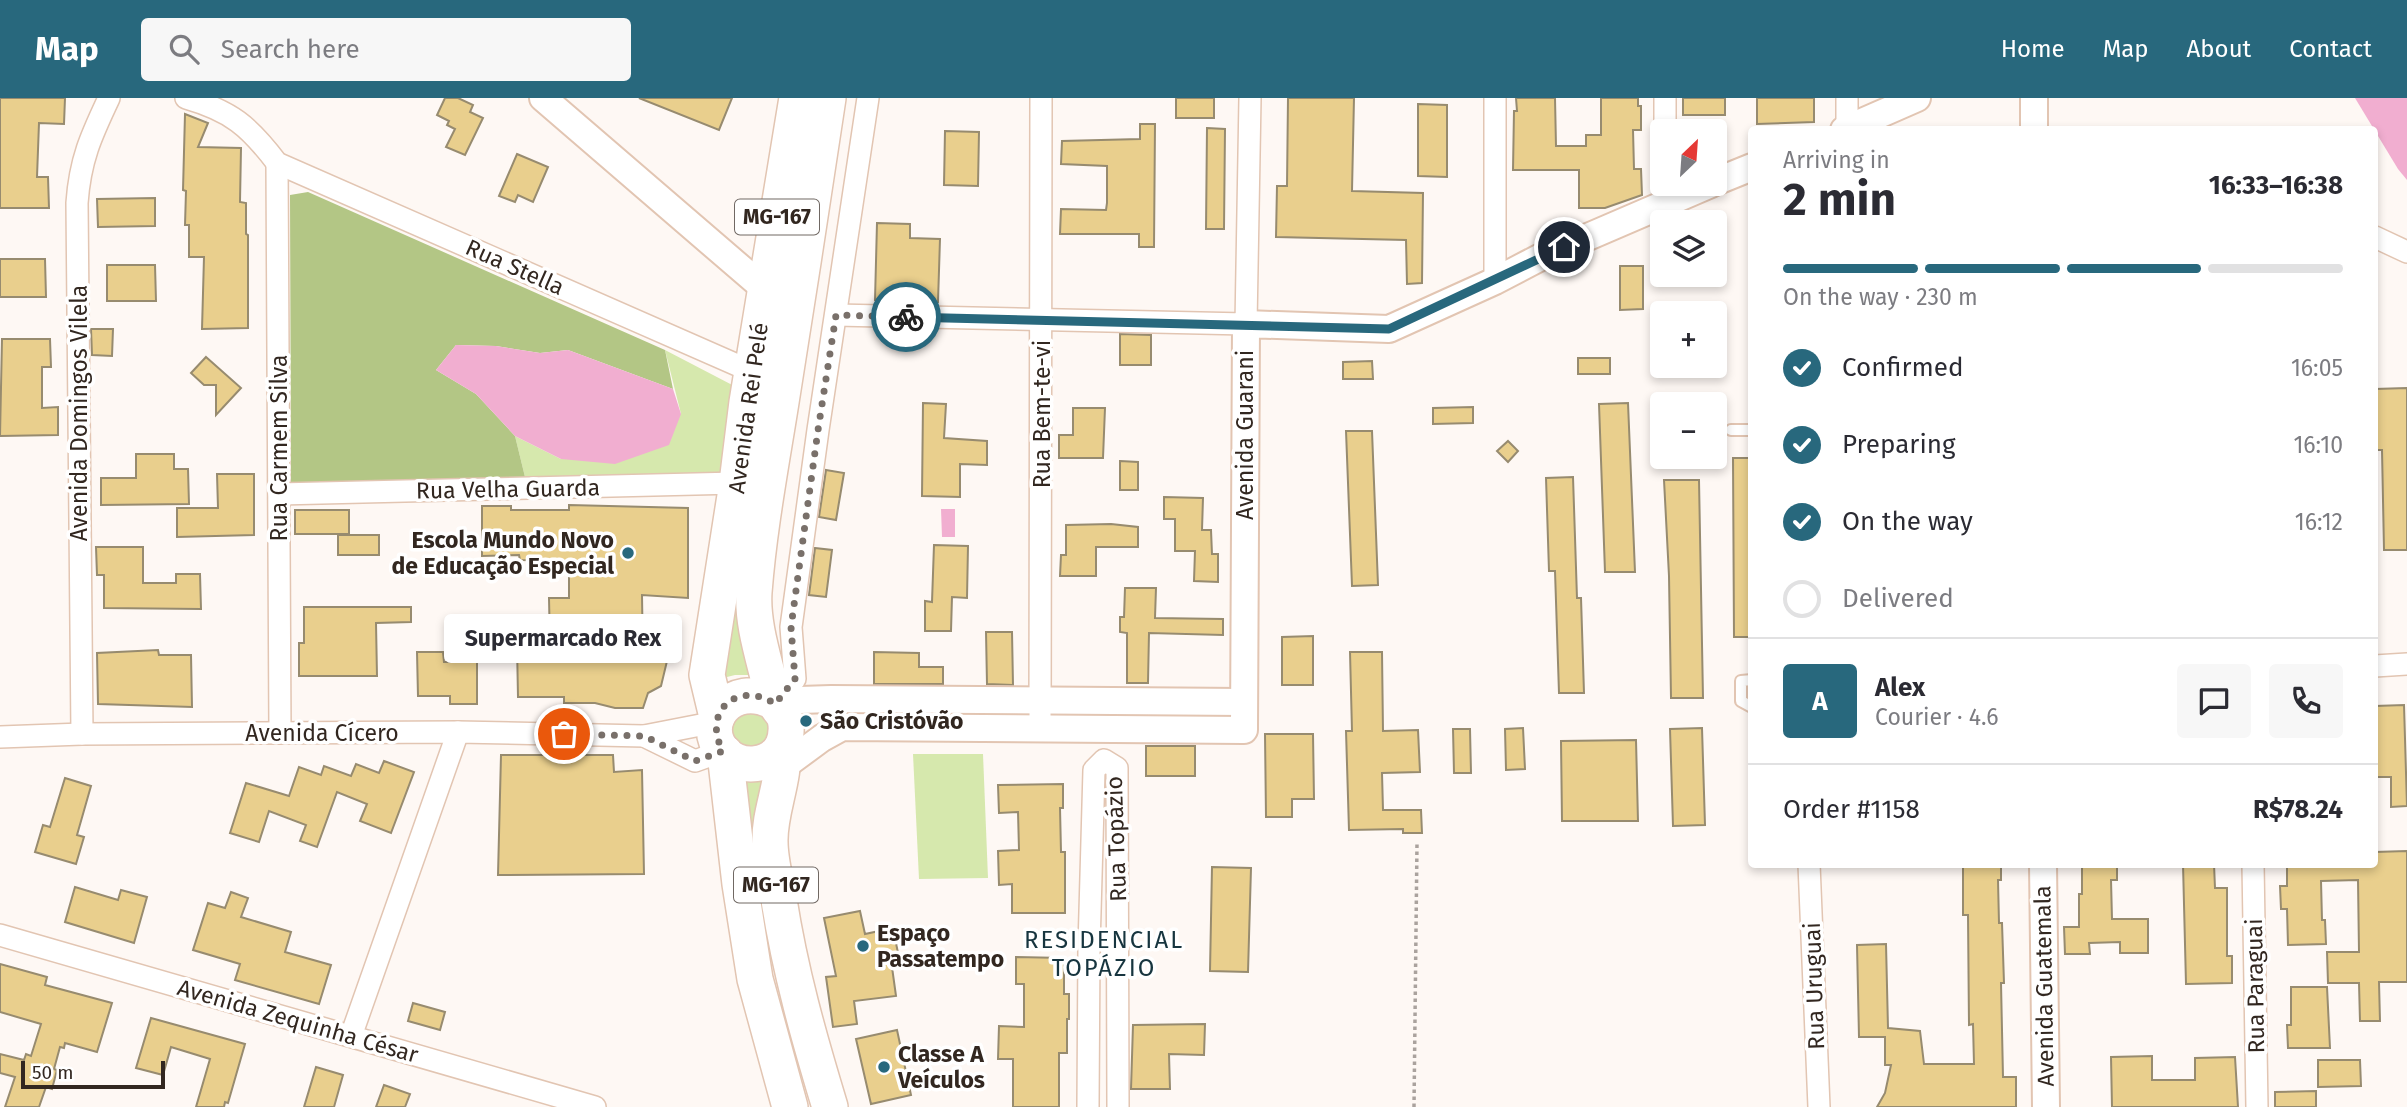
<!DOCTYPE html>
<html lang="en">
<head>
<meta charset="utf-8">
<style>
  body { margin:0; font-family:"Fira Sans",sans-serif; background:#f7f7f7; color:#2b2b33; height:100vh; display:flex; flex-direction:column; font-size:26px; white-space:nowrap }
  * { box-sizing:border-box; margin:0 }
  p { font-size:23px; color:#7c7c81 }
  .icon { flex:none; width:38px; height:38px; fill:none; stroke:currentColor; stroke-width:2; stroke-linecap:round; stroke-linejoin:round }
  .map { position:relative; flex:1; overflow:hidden }
  .sheet { position:absolute; left:1748px; top:28px; width:630px; height:742px; display:flex; flex-direction:column; background:#fff; border-radius:7px; box-shadow:0 4px 10px #0003 }
  .sheet>* { flex:none }
  .needle { width:46px; rotate:25deg }
  .fabs { position:absolute; left:1650px; top:21px; display:grid; gap:14px }
  .fabs a { display:grid; place-items:center; width:77px; height:77px; border-radius:7px; background:#fff; box-shadow:0 4px 10px #0003; font-size:35px }
  .scale { position:absolute; left:21px; bottom:18px; width:144px; box-sizing:border-box; padding-left:7px; border:4px solid #322720; border-top:0; font-size:19px; line-height:24px; white-space:nowrap; color:#322720; -webkit-text-stroke:5px #fff; paint-order:stroke }
  .pin { position:absolute; display:grid; place-items:center; width:60px; height:60px; color:#fff; margin:-30px; border:4px solid #fff; border-radius:50%; box-shadow:0 2px 7px #0007 }
  .courier { position:absolute; display:grid; place-items:center; width:70px; height:70px; margin:-35px; border:5px solid #28687d; border-radius:50%; background:#fff; color:#222; box-shadow:0 2px 9px #0007 }
  .bubble { position:absolute; height:49px; border-radius:7px; background:#fff; box-shadow:0 4px 10px #0003; font-size:23px; font-weight:700; line-height:49px; text-align:center }
  .headline em { font-style:normal; font-weight:700 }
  .headline div { display:flex; flex-direction:column-reverse }
  .headline { display:flex; align-items:center; justify-content:space-between; height:119px; padding:0 35px }
  h1 { font-size:46px; font-weight:700; line-height:52px }
  .bar { display:grid; grid-template-columns:repeat(4,1fr); gap:10px 7px; align-content:center; height:84px; padding:0 35px }
  .bar i { height:9px; border-radius:5px; background:#e1e1e2 }
  .bar .current { background:#28687d }
  .bar p { grid-column:span 4 }
  .line { display:flex; align-items:center; gap:18px; padding:0 35px; border-top:2px solid #e1e1e2 }
  .line div { flex:1 }
  .round { display:grid; place-items:center; flex:none; width:74px; height:74px; border-radius:7px; background:#f7f7f7 }
  ol { padding:0 35px; list-style:none }
  li { display:flex; align-items:center; gap:21px; height:77px }
  li p { margin-inline-start:auto }
  li .icon { padding:7px; border-radius:50%; background:#28687d; color:#fff; stroke-width:4 }
  li:last-child { color:#7c7c81 }
  li i { width:38px; height:38px; border:4px solid #e1e1e2; border-radius:50% }
  header { display:flex; align-items:center; gap:42px; box-sizing:border-box; height:98px; padding:0 35px; background:#28687d; color:#fff }
  header strong { font-size:33px }
  nav { display:flex; gap:38px; margin-inline-start:auto; font-size:24px }
  .search { width:490px; height:63px; background:#f7f7f7; display:flex; align-items:center; gap:18px; box-sizing:border-box; padding:0 24px; border-radius:7px; color:#7c7c81; font-size:26px }
  .map>svg:first-child { display:block }
  .green { fill:#d6e8ad }
  .forest { fill:#b3c685 }
  .water { fill:#f1aed0 }
  .building { fill:#e9cf8d; stroke:#978b6f; stroke-width:2 }
  .lines { fill:none; stroke-linecap:round; stroke-linejoin:round }
  .service-casing { stroke:#e2c5b2; stroke-width:14 }
  .minor-casing { stroke:#e2c5b2; stroke-width:24 }
  .tertiary-casing { stroke:#e2c5b2; stroke-width:30 }
  .primary-casing { stroke:#e2c5b2; stroke-width:38 }
  .path { stroke:#aaa29d; stroke-width:3.5; stroke-dasharray:3.5 3.5; stroke-linecap:butt }
  .service { stroke:#fff; stroke-width:10 }
  .minor { stroke:#fff; stroke-width:21 }
  .tertiary { stroke:#fff; stroke-width:26 }
  .primary { stroke:#fff; stroke-width:35 }
  .done { stroke:#79706a; stroke-width:7; stroke-dasharray:0 12.6 }
  .route { stroke:#28687d; stroke-width:9 }
  .poi-dot { fill:#28687d; stroke:#fff; stroke-width:2.5 }
  .labels { text-anchor:middle; dominant-baseline:central; stroke-width:7; stroke-linejoin:round; paint-order:stroke }
  .shield { fill:#fff; stroke:#706863; stroke-width:2 }
  .shield-label { font-size:21px; font-weight:bold; fill:#322720 }
  .street-label { font-size:23px; fill:#322720; stroke:#fff }
  .poi-label { font-size:23px; font-weight:bold; fill:#322720; stroke:#fff; text-anchor:start }
  .neighbourhood-label { font-size:24px; letter-spacing:2px; fill:#17353f; stroke:#fff }
</style>
</head>
<body>
<header>
<strong>Map</strong>
<div class="search"><svg class="icon" aria-label="search" viewBox="0 0 24 24"><circle cx="10" cy="10" r="6"/><path d="M15 15l6 6"/></svg>Search here</div>
<nav><a>Home</a><a>Map</a><a>About</a><a>Contact</a></nav>
</header>
<div class="map">
<svg width="2407" height="1009" viewBox="0 0 2407 1009">
  <rect width="100%" height="100%" fill="#fef8f4"/>
  <!-- green -->
  <g class="green">
    <polygon points="665,252 738,290 719,380 525,379 515,338 561,361 681,316"/>
    <polygon points="739,479 752,577 735,577 719,581"/>
    <polygon points="764,606 778,636 754,658 725,642 731,609"/>
    <polygon points="913,656 983,656 988,780 919,781"/>
    <polygon points="767,678 753,757 734,680 750,684"/>
  </g>
  <!-- forest -->
  <polygon class="forest" points="308,94 665,252 673,291 568,252 540,255 496,248 456,247 436,272 476,296 515,338 525,379 291,385 290,97"/>
  <!-- water -->
  <g class="water">
    <polygon points="2355,0 2407,0 2407,82 2398,71"/>
    <polygon points="456,247 496,248 540,255 568,252 673,291 681,316 669,347 615,366 561,361 515,338 476,296 436,272"/>
    <polygon points="941,411 955,411 955,439 942,439"/>
  </g>
  <!-- building -->
  <g class="building">
    <polygon points="0,0 65,0 64,26 39,25 37,79 48,79 49,110 0,110"/>
    <polygon points="445,0 458,0 473,7 470,14 483,20 465,57 446,49 455,31 447,27 449,23 437,17"/>
    <polygon points="639,0 732,0 719,32"/>
    <rect x="1176" y="0" width="38" height="20"/>
    <polygon points="1288,0 1354,0 1352,93 1423,95 1422,185 1407,186 1406,142 1276,139 1277,88 1287,88"/>
    <polygon points="1516,0 1555,0 1556,48 1586,48 1586,37 1601,37 1601,0 1638,0 1638,8 1641,8 1641,32 1633,32 1634,71 1641,71 1642,97 1605,110 1579,110 1579,72 1513,72 1514,13 1517,13"/>
    <rect x="1683" y="0" width="42" height="17"/>
    <polygon points="1757,0 1814,0 1814,24 1757,26"/>
    <polygon points="1418,6 1447,7 1447,79 1418,78"/>
    <polygon points="185,16 208,25 198,49 241,50 240,104 246,105 246,136 248,137 248,230 202,231 204,159 189,159 189,127 185,127 186,93 183,92"/>
    <polygon points="1140,26 1155,26 1154,149 1139,149 1139,136 1060,136 1061,111 1106,112 1107,105 1107,68 1061,66 1062,43 1140,41"/>
    <polygon points="1207,30 1225,31 1224,131 1206,131"/>
    <polygon points="945,33 979,34 978,88 944,87"/>
    <polygon points="517,56 548,69 533,104 518,97 515,104 499,98"/>
    <polygon points="155,100 155,128 98,129 97,101"/>
    <polygon points="877,125 910,126 910,140 940,141 938,204 875,202"/>
    <polygon points="0,161 45,161 46,199 0,199"/>
    <polygon points="107,167 155,167 156,203 107,203"/>
    <polygon points="1620,168 1643,168 1643,211 1620,212"/>
    <polygon points="91,231 113,231 112,258 92,257"/>
    <polygon points="1120,236 1151,237 1151,267 1120,267"/>
    <polygon points="2,241 50,241 51,269 42,269 42,310 58,309 58,337 0,338"/>
    <polygon points="206,259 241,290 216,317 216,287 204,287 191,275"/>
    <rect x="1578" y="260" width="32" height="16"/>
    <polygon points="1372,263 1373,281 1343,281 1343,264"/>
    <polygon points="2407,290 2407,452 2384,452 2382,352 2375,352 2375,291"/>
    <polygon points="923,305 946,306 944,340 987,343 987,367 960,366 960,399 922,398"/>
    <polygon points="1628,305 1635,474 1605,474 1599,306"/>
    <polygon points="1473,309 1473,325 1433,326 1433,310"/>
    <polygon points="1073,310 1105,310 1103,360 1059,360 1059,337 1073,337"/>
    <polygon points="1346,333 1372,333 1378,487 1352,488"/>
    <polygon points="1508,343 1518,353 1508,364 1497,353"/>
    <polygon points="136,356 174,356 174,371 188,371 189,406 101,407 101,380 136,380"/>
    <polygon points="1733,360 1752,360 1752,539 1734,539"/>
    <polygon points="1120,363 1138,364 1138,392 1120,392"/>
    <polygon points="826,372 844,375 836,422 819,419"/>
    <polygon points="217,376 254,376 254,437 177,439 177,410 218,410"/>
    <polygon points="1573,379 1577,500 1581,500 1584,595 1559,595 1555,473 1549,473 1546,380"/>
    <polygon points="1664,382 1699,382 1703,600 1671,600 1669,478"/>
    <polygon points="1164,399 1203,400 1202,432 1211,432 1212,456 1218,456 1218,484 1194,483 1195,453 1175,453 1175,421 1164,421"/>
    <polygon points="569,407 688,410 688,500 642,497 643,563 667,563 661,588 648,595 643,610 615,610 595,605 564,605 564,599 518,599 517,547 550,547 549,500 569,500 569,463 520,462 519,457 482,458 482,408 511,408 511,412 569,412"/>
    <rect x="295" y="412" width="54" height="24"/>
    <polygon points="1111,426 1138,429 1138,449 1096,449 1096,478 1060,478 1061,457 1066,457 1066,427"/>
    <rect x="338" y="437" width="41" height="20"/>
    <polygon points="934,447 968,448 967,500 952,499 951,533 925,533 925,503 932,504"/>
    <polygon points="96,449 143,449 143,485 176,485 176,476 200,476 201,511 104,510 104,477 97,477"/>
    <polygon points="815,450 832,452 826,499 809,497"/>
    <polygon points="1125,490 1156,490 1155,520 1223,521 1223,537 1149,535 1148,585 1127,585 1127,535 1120,534 1120,519 1124,519"/>
    <polygon points="304,509 411,509 411,524 376,525 377,578 299,578 299,545 304,545"/>
    <polygon points="986,534 1012,534 1013,587 987,586"/>
    <polygon points="1313,538 1313,587 1282,587 1282,539"/>
    <polygon points="158,552 159,557 191,557 192,609 98,606 97,555"/>
    <polygon points="417,554 443,554 444,564 477,564 477,606 450,606 450,598 418,598"/>
    <polygon points="874,554 919,555 919,569 943,569 943,586 874,586"/>
    <polygon points="1350,554 1382,554 1383,633 1418,632 1420,674 1382,675 1383,712 1421,712 1422,735 1403,735 1403,731 1349,732 1346,633 1352,633"/>
    <polygon points="2404,607 2407,708 2391,709 2391,679 2375,679 2375,608"/>
    <polygon points="1523,630 1525,671 1506,672 1505,631"/>
    <polygon points="1702,630 1705,727 1673,728 1670,631"/>
    <polygon points="1453,631 1470,631 1471,675 1454,675"/>
    <polygon points="1265,636 1313,636 1314,701 1292,701 1292,719 1266,719"/>
    <polygon points="1636,642 1638,723 1562,723 1561,643"/>
    <rect x="1146" y="648" width="49" height="30"/>
    <polygon points="501,657 613,657 614,674 642,672 644,776 498,777"/>
    <polygon points="384,663 414,674 391,735 360,723 367,706 337,694 317,749 300,743 306,727 269,713 259,744 230,735 246,685 289,698 299,669 321,677 324,668 351,678 356,666 379,675"/>
    <polygon points="65,680 91,688 77,737 84,739 76,766 35,754 43,727 50,729"/>
    <polygon points="1063,686 1063,710 1060,710 1061,754 1065,754 1065,815 1012,815 1012,786 999,787 998,753 1019,752 1018,714 999,715 998,687"/>
    <polygon points="2407,753 2407,884 2379,884 2380,923 2360,923 2359,885 2328,885 2327,854 2359,854 2358,782 2321,783 2322,822 2325,822 2326,846 2288,847 2287,811 2281,811 2280,788 2287,788 2287,766 2375,766 2375,754"/>
    <polygon points="1963,766 2001,766 2001,782 1998,782 1999,825 2002,825 2004,885 2001,885 2003,979 2016,979 2016,1009 1877,1009 1885,995 1891,967 1885,967 1885,939 1859,939 1857,847 1886,846 1888,930 1920,933 1924,966 1974,966 1973,926 1969,927 1968,817 1963,817"/>
    <polygon points="2082,766 2117,766 2117,782 2111,782 2112,821 2148,821 2148,855 2120,855 2120,844 2089,845 2090,856 2065,856 2064,829 2079,829 2079,796 2082,796"/>
    <polygon points="2183,766 2214,766 2215,790 2227,790 2227,858 2232,858 2232,885 2186,886"/>
    <polygon points="1212,769 1251,770 1248,874 1210,873"/>
    <polygon points="75,789 118,802 121,792 147,799 134,845 65,824"/>
    <polygon points="231,794 248,800 241,819 291,834 285,854 331,867 319,906 235,882 240,866 193,852 208,805 225,810"/>
    <polygon points="860,813 865,836 893,830 899,860 891,862 896,898 854,903 857,926 833,929 826,879 836,878 824,820"/>
    <polygon points="1016,859 1064,860 1064,896 1069,896 1069,921 1067,921 1067,955 1059,955 1059,1009 1013,1009 1013,961 998,961 999,928 1024,929 1024,886 1016,886"/>
    <polygon points="0,866 47,879 45,887 112,905 97,954 65,945 64,950 60,949 54,971 57,972 52,991 46,989 39,1009 5,1009 15,979 0,975 0,956 24,962 26,956 31,958 41,926 0,914"/>
    <polygon points="2291,889 2327,889 2330,950 2288,950 2287,927 2291,927"/>
    <polygon points="413,905 445,914 440,932 408,923"/>
    <polygon points="151,920 245,946 228,1005 225,1004 224,1009 196,1009 210,961 171,949 163,977 136,970"/>
    <polygon points="1205,926 1204,957 1169,956 1170,991 1131,991 1133,927"/>
    <polygon points="897,932 911,997 871,1006 856,941"/>
    <polygon points="2152,958 2152,982 2195,982 2195,960 2235,959 2238,1009 2112,1009 2111,959"/>
    <polygon points="2318,962 2360,962 2361,988 2318,989"/>
    <polygon points="316,969 343,977 334,1009 304,1009"/>
    <polygon points="384,987 410,996 405,1009 376,1009"/>
    <polygon points="2316,993 2316,1009 2275,1009 2275,994"/>
  </g>
  <g class="lines">
    <!-- service casing -->
    <g class="service-casing">
      <g id="service">
        <polyline points="1731,332 1752,332"/>
        <polyline points="1752,582 1741,583 1741,603 1752,609"/>
      </g>
    </g>
    <!-- minor casing -->
    <g class="minor-casing">
      <g id="minor">
        <path d="M 186,0 C 231,13 249,28 277,65 L 753,274"/>
        <polyline points="1665,0 1665,33"/>
        <polyline points="1847,0 1847,30"/>
        <polyline points="277,65 280,635"/>
        <polyline points="1666,86 1666,104"/>
        <polyline points="2375,139 2407,154"/>
        <polyline points="1495,183 1495,0"/>
        <polyline points="836,217 1246,226 1250,0"/>
        <polyline points="279,396 737,385"/>
        <polyline points="2375,568 2407,566"/>
        <polyline points="775,606 795,581 791,529 818,332 868,0"/>
        <polyline points="1040,632 1041,0"/>
        <path d="M 82,636 L 77,105 C 80,62 91,38 109,0"/>
        <polyline points="644,638 695,663 723,653"/>
        <polyline points="0,639 82,636 458,634 644,638 716,624"/>
        <polyline points="1809,766 1819,1009"/>
        <polyline points="2253,766 2257,1009"/>
        <polyline points="0,837 595,1009"/>
        <polyline points="351,938 458,634"/>
        <polyline points="1088,1009 1089,849 1094,672 1104,662 1117,670 1118,1009"/>
      </g>
    </g>
    <!-- tertiary casing -->
    <g class="tertiary-casing">
      <g id="tertiary">
        <polyline points="543,0 766,192"/>
        <polyline points="2034,0 2034,32"/>
        <polyline points="1844,32 1917,0"/>
        <polyline points="1715,84 1752,69"/>
        <polyline points="776,607 800,602 831,601 1243,604"/>
        <polyline points="770,663 784,668 822,640 842,629 1244,632 1246,226 1389,231 1495,183 1539,160 1711,86"/>
        <polyline points="2043,766 2046,1009"/>
      </g>
    </g>
    <!-- primary casing -->
    <g class="primary-casing">
      <g id="primary">
        <path d="M 774,604 C 731,581 697,626 724,655 C 741,672 772,669 783,647 C 786,639 787,629 785,621 C 783,614 776,609 774,603 C 771,597 770,589 769,583 C 762,555 752,523 754,494 C 759,430 771,367 781,304 C 797,203 813,101 828,0"/>
        <polyline points="717,619 707,577 737,385 747,304 797,0"/>
        <path d="M 782,649 C 786,681 769,712 770,744 C 770,763 776,783 779,802 C 790,873 809,940 830,1009"/>
        <polyline points="725,655 740,786 755,881 790,1009"/>
      </g>
    </g>
    <!-- path -->
    <polyline class="path" points="1414,1009 1417,745"/>
    <!-- service -->
    <use href="#service" class="service"/>
    <!-- minor -->
    <use href="#minor" class="minor"/>
    <!-- tertiary -->
    <use href="#tertiary" class="tertiary"/>
    <!-- primary -->
    <use href="#primary" class="primary"/>
  </g>
  <g class="lines">
    <!-- done -->
    <path class="done" d="M 564,636 L 644,638 L 695,663 L 723,653 C 701,614 738,581 775,606 L 795,581 L 791,529 L 818,332 L 836,217 L 906,219"/>
    <!-- route -->
    <polyline class="route" points="906,219 1389,231 1564,149"/>
  </g>
  <!-- markers -->
  <g class="poi-dot">
    <circle cx="628" cy="455" r="7"/>
    <circle cx="806" cy="623" r="7"/>
    <circle cx="863" cy="848" r="7"/>
    <circle cx="884" cy="969" r="7"/>
  </g>
  <g class="labels">
    <!-- shield labels -->
    <g class="shield">
      <rect x="735" y="101.5" width="84" height="35" rx="5"/>
      <rect x="734" y="769.5" width="84" height="35" rx="5"/>
    </g>
    <g class="shield-label">
      <text x="777" y="119">MG-167</text>
      <text x="776" y="787">MG-167</text>
    </g>
    <!-- street labels -->
    <g class="street-label">
      <text transform="translate(515 169) rotate(24)">Rua Stella</text>
      <text transform="translate(748 310) rotate(-82)">Avenida Rei Pelé</text>
      <text transform="translate(79 315) rotate(-90)">Avenida Domingos Vilela</text>
      <text transform="translate(1042 316) rotate(-90)">Rua Bem-te-vi</text>
      <text transform="translate(1245 337) rotate(-90)">Avenida Guarani</text>
      <text transform="translate(279 350) rotate(-90)">Rua Carmem Silva</text>
      <text transform="translate(508 391) rotate(-1)">Rua Velha Guarda</text>
      <text x="322" y="635">Avenida Cícero</text>
      <text transform="translate(1116 741) rotate(-92)">Rua Topázio</text>
      <text transform="translate(1814 888) rotate(-92)">Rua Uruguai</text>
      <text transform="translate(2044 888) rotate(-91)">Avenida Guatemala</text>
      <text transform="translate(2255 888) rotate(-91)">Rua Paraguai</text>
      <text transform="translate(298 923) rotate(16)">Avenida Zequinha César</text>
    </g>
    <!-- poi labels -->
    <g class="poi-label">
      <text x="614" y="442" text-anchor="end">Escola Mundo Novo<tspan x="614" dy="26">de Educação Especial</tspan></text>
      <text x="820" y="623">São Cristóvão</text>
      <text x="877" y="835">Espaço<tspan x="877" dy="26">Passatempo</tspan></text>
      <text x="898" y="956">Classe A<tspan x="898" dy="26">Veículos</tspan></text>
    </g>
    <!-- neighbourhood labels -->
    <g class="neighbourhood-label">
      <text x="1104" y="842">RESIDENCIAL<tspan x="1104" dy="28">TOPÁZIO</tspan></text>
    </g>
  </g>
</svg>
<div class="fabs">
<a><svg class="needle" viewBox="-14 -14 28 28"><path d="M0-13l5 13h-10z" fill="#e53935"/><path d="M0 13l5-13h-10z" fill="#7c7c81"/></svg></a>
<a><svg class="icon" aria-label="layers" viewBox="0 0 24 24"><path d="M12 4l9 5-9 5-9-5zM3 14l9 5 9-5"/></svg></a>
<a>+</a>
<a>−</a>
</div>
<div class="scale">50 m</div>
<div class="pin" style="left:564px;top:636px;background:#ea580c"><svg class="icon" aria-label="bag" viewBox="0 0 24 24"><path d="M5 8h14l-1 12H6zM9 8a3 3 0 0 1 6 0"/></svg></div>
<div class="pin" style="left:1564px;top:149px;background:#1f2937"><svg class="icon" aria-label="home" viewBox="0 0 24 24"><path d="M3 11l9-7 9 7M6 9v11h12V9"/></svg></div>
<div class="courier" style="left:906px;top:219px"><svg class="icon" aria-label="bike" viewBox="0 0 24 24"><circle cx="6" cy="16" r="4"/><circle cx="18" cy="16" r="4"/><path d="M6 16l4-8h5l3 8M10 8l3 8H6M13 5h3"/></svg></div>
<div class="bubble" style="left:444px;top:516px;width:238px">Supermarcado Rex</div>
<section class="sheet">
<div class="headline"><div><h1>2 min</h1><p>Arriving in</p></div><em>16:33–16:38</em></div>
<div class="bar"><i class="current"></i><i class="current"></i><i class="current"></i><i></i><p>On the way · 230 m</p></div>
<ol>
<li><svg class="icon" aria-label="check" viewBox="0 0 24 24"><path d="M5 12l5 5 9-10"/></svg>Confirmed<p>16:05</p></li>
<li><svg class="icon" aria-label="check" viewBox="0 0 24 24"><path d="M5 12l5 5 9-10"/></svg>Preparing<p>16:10</p></li>
<li><svg class="icon" aria-label="check" viewBox="0 0 24 24"><path d="M5 12l5 5 9-10"/></svg>On the way<p>16:12</p></li>
<li><i></i>Delivered</li>
</ol>
<div class="line" style="height:126px"><b class="round" style="background:#28687d;color:#fff">A</b><div><b>Alex</b><p>Courier · 4.6</p></div><a class="round"><svg class="icon" aria-label="chat" viewBox="0 0 24 24"><path d="M4 5h16v11H9l-5 4z"/></svg></a><a class="round"><svg class="icon" aria-label="phone" viewBox="0 0 24 24"><path d="M5 4h4l2 5-3 2q2 4 5 5l2-3 5 2v4C11 20 4 13 5 4z"/></svg></a></div>
<div class="line" style="height:91px"><div>Order #1158</div><b>R$78.24</b></div>
</section>
</div>
</body>
</html>
